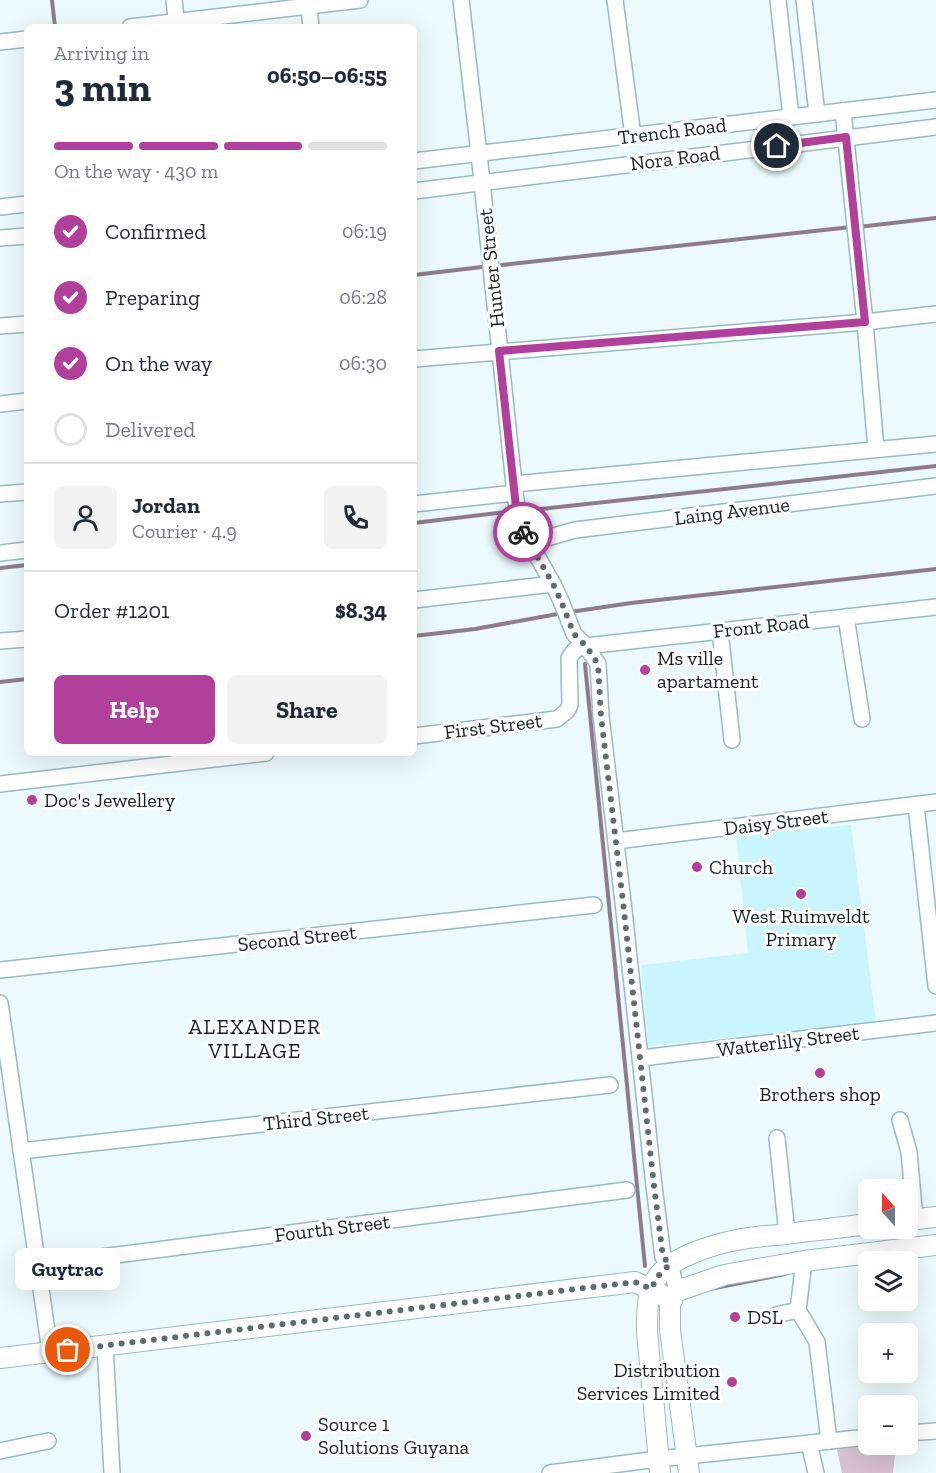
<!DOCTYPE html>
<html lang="en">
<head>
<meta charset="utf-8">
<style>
  body { margin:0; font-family:"Zilla Slab",serif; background:#f2f2f3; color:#1f2937; height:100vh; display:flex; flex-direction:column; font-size:22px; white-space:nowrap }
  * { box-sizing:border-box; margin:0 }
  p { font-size:20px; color:#747a83 }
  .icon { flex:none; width:33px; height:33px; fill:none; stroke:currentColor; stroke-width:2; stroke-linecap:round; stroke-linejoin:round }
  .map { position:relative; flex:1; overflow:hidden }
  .drawer { position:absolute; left:24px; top:24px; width:393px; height:732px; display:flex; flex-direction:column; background:#fff; border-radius:9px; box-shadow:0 6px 24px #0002 }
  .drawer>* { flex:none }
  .needle { width:39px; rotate:339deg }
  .buttons { position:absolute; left:858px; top:1179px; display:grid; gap:12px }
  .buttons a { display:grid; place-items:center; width:60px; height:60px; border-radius:9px; background:#fff; box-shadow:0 6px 24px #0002; font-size:30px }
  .pin { position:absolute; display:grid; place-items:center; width:51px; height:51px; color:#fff; margin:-26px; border:3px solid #fff; border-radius:50%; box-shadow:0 2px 6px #0007 }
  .courier { position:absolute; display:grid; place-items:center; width:60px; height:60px; margin:-30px; border:4px solid #b1409d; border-radius:50%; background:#fff; color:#222; box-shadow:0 2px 8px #0007 }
  .bubble { position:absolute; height:42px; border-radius:9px; background:#fff; box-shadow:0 6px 24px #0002; font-size:20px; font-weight:800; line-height:42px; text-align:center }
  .overview em { font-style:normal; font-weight:800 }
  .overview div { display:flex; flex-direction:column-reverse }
  .overview { display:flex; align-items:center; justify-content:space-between; height:102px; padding:0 30px }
  h1 { font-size:39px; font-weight:800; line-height:45px }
  .bar { display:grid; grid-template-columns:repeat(4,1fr); gap:9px 6px; align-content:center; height:72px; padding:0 30px }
  .bar i { height:8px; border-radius:4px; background:#e0e1e3 }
  .bar .active { background:#b1409d }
  .bar p { grid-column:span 4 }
  .line { display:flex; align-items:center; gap:15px; padding:0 30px; border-top:2px solid #e0e1e3 }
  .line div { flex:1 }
  .round { display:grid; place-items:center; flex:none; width:63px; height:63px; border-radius:9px; background:#f2f2f3 }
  ol { padding:0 30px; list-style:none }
  li { display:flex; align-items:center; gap:18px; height:66px }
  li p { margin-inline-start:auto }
  li .icon { padding:6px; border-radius:50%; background:#b1409d; color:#fff; stroke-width:4 }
  li:last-child { color:#747a83 }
  li i { width:33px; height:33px; border:3px solid #e0e1e3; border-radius:50% }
  .primary-button { display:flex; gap:12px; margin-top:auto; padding:12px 30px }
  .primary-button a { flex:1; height:69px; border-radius:9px; background:#b1409d; color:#fff; font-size:24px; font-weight:800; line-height:69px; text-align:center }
  .primary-button a+a { background:#f2f2f3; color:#1f2937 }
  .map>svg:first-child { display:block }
  .built { fill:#c9f5ff }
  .green { fill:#d8c2d2 }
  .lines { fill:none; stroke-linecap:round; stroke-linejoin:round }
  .stream { stroke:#8e7c8d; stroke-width:4 }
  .minor-casing { stroke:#99bac1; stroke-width:18 }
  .major-casing { stroke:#99bac1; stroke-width:22 }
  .minor { stroke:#fff; stroke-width:15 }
  .major { stroke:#fff; stroke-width:20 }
  .done { stroke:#5f6c6f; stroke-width:6; stroke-dasharray:0 10.8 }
  .route { stroke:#b1409d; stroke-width:8 }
  .poi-dot { fill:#b1409d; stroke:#fff; stroke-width:2 }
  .labels { text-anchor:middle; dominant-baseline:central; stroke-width:6; stroke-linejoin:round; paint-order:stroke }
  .street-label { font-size:20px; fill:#132022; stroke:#fff }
  .poi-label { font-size:20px; fill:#132022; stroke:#fff; text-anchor:start }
  .neighbourhood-label { font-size:21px; letter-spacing:1.5px; fill:#132022; stroke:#fff }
</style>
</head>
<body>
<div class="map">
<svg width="936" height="1473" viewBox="0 0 936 1473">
  <rect width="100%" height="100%" fill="#ecfafd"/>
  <!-- built -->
  <polygon class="built" points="851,825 876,1023 648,1046 641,965 748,953 736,836"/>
  <!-- green -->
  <polygon class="green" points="868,1441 868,1444 896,1445 893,1473 842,1473 836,1445"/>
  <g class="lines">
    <!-- stream -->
    <g class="stream">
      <polyline points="52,0 55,27"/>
      <polyline points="858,227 936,218"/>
      <polyline points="502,265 851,227"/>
      <polyline points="414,275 482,267"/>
      <polyline points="522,511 936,466"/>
      <polyline points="414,523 515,511"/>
      <polyline points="0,568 27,565"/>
      <polyline points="570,612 631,603 936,569"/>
      <polyline points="414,636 475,629 563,613"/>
      <polyline points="585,664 645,1266"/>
      <polyline points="0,682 27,679"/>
      <polyline points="710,1289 785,1274"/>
    </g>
    <!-- minor casing -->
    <g class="minor-casing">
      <g id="minor">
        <polyline points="174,0 177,27"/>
        <polyline points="308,0 311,27"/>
        <polyline points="461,0 479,154 514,484 519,524 553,584 561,601 574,634 586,646 598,664 601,716 623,902 654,1186 663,1257 670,1264 677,1291"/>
        <polyline points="615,0 633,136"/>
        <polyline points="778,0 791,117"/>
        <polyline points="804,0 817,114"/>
        <polyline points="130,27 360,0"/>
        <polyline points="0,42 27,39"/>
        <polyline points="843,111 865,322 876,449"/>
        <polyline points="414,161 936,100"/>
        <polyline points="414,191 936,127"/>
        <polyline points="0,207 27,204"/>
        <polyline points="0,238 27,236"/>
        <polyline points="0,326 27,324"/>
        <polyline points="414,359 865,322 936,314"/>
        <polyline points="0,404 27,401"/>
        <polyline points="514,484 936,444"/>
        <polyline points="0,494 27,492"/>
        <polyline points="414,504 515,493"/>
        <polyline points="529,543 575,530 936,486"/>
        <polyline points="0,553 27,550"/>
        <polyline points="414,600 553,584"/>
        <polyline points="846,617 862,719"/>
        <polyline points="720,631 732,740"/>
        <polyline points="0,641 27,639"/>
        <polyline points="414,736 557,719 567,711 570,705 569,658 575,650 586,646 936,607"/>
        <polyline points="0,784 266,753"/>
        <polyline points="916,805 936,986"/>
        <polyline points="616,841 936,802"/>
        <polyline points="0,970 594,905"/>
        <polyline points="0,1003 50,1352"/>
        <polyline points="641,1058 936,1023"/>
        <polyline points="900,1120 909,1152 915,1219"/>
        <polyline points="777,1138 787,1234"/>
        <polyline points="21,1151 610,1085"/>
        <polyline points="38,1265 627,1190"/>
        <polyline points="798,1310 817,1342 829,1441"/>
        <polyline points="776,1315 798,1310 804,1261"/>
        <polyline points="105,1345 112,1473"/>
        <polyline points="908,1433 936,1431"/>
        <polyline points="809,1443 816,1473"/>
        <polyline points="0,1451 48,1441"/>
        <polyline points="550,1473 658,1459 868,1437"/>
      </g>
    </g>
    <!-- major casing -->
    <g class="major-casing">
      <g id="major">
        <polyline points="908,1220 936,1217"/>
        <polyline points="0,1358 635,1282 672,1300"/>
        <path d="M 660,1473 L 647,1332 C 647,1314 646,1291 659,1275 C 673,1257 714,1244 737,1240 C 750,1237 764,1236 777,1235 C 808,1231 838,1228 868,1224"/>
        <polyline points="689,1473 670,1330 670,1305 674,1295 677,1291 724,1275 804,1261 936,1245"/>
      </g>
    </g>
    <!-- minor -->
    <use href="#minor" class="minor"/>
    <!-- major -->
    <use href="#major" class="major"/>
  </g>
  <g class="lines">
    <!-- done -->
    <polyline class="done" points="68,1350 635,1282 651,1289 658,1276 670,1264 663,1257 654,1186 623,902 601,716 598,664 586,646 574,634 561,601 553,584 523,532"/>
    <!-- route -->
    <polyline class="route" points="523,532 519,524 516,507 499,351 865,322 846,137 777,146"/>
  </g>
  <!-- markers -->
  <g class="poi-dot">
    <circle cx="645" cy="670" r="6"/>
    <circle cx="32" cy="800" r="6"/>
    <circle cx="697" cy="867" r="6"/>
    <circle cx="801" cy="894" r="6"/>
    <circle cx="820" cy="1073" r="6"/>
    <circle cx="735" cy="1317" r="6"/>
    <circle cx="732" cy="1382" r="6"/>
    <circle cx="306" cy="1436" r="6"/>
  </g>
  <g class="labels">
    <!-- street labels -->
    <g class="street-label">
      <text transform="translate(672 131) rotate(-7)">Trench Road</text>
      <text transform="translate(675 158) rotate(-7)">Nora Road</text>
      <text transform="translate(491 268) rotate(-96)">Hunter Street</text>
      <text transform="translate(732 511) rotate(-7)">Laing Avenue</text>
      <text transform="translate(761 626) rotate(-6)">Front Road</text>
      <text transform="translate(493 726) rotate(-7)">First Street</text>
      <text transform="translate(776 822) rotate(-7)">Daisy Street</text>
      <text transform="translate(297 938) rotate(-6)">Second Street</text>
      <text transform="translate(788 1041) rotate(-7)">Watterlily Street</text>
      <text transform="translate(316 1118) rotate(-6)">Third Street</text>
      <text transform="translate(332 1228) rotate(-7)">Fourth Street</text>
    </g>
    <!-- poi labels -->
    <g class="poi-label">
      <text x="657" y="658">Ms ville<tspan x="657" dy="23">apartament</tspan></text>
      <text x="44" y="800">Doc's Jewellery</text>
      <text x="709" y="867">Church</text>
      <text x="801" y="916" text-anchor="middle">West Ruimveldt<tspan x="801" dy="23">Primary</tspan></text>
      <text x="820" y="1094" text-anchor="middle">Brothers shop</text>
      <text x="747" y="1317">DSL</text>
      <text x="720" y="1370" text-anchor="end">Distribution<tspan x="720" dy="23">Services Limited</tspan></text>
      <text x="318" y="1424">Source 1<tspan x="318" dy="23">Solutions Guyana</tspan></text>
    </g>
    <!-- neighbourhood labels -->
    <g class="neighbourhood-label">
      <text x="255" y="1026">ALEXANDER<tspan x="255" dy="24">VILLAGE</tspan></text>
    </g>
  </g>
</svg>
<div class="buttons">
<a><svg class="needle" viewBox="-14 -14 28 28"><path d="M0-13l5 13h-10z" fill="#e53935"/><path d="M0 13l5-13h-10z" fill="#747a83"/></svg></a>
<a><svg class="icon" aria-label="layers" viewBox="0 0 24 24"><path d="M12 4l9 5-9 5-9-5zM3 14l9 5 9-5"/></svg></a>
<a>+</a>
<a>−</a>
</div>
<div class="pin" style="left:68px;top:1350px;background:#ea580c"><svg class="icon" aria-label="bag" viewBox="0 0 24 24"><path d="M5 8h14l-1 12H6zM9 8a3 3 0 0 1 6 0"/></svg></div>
<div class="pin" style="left:777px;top:146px;background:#1f2937"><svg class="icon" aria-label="home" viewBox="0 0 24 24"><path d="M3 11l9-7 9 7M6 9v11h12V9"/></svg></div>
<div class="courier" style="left:523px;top:532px"><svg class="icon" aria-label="bike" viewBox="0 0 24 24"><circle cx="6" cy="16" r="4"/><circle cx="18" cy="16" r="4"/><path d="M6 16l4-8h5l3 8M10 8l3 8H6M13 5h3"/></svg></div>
<div class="bubble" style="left:15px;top:1248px;width:105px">Guytrac</div>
<section class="drawer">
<div class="overview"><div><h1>3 min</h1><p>Arriving in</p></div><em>06:50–06:55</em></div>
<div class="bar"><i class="active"></i><i class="active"></i><i class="active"></i><i></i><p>On the way · 430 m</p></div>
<ol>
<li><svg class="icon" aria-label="check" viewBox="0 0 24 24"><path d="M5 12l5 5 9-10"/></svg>Confirmed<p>06:19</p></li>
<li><svg class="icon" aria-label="check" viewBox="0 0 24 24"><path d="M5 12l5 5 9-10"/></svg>Preparing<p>06:28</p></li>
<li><svg class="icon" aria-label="check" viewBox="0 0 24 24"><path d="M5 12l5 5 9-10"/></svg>On the way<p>06:30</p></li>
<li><i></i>Delivered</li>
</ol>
<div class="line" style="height:108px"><a class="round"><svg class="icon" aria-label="person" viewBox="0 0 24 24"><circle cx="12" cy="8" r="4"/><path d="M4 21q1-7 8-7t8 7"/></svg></a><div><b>Jordan</b><p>Courier · 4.9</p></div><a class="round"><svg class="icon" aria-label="phone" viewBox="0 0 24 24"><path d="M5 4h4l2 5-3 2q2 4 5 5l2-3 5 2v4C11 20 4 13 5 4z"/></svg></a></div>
<div class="line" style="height:78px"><div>Order #1201</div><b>$8.34</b></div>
<div class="primary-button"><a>Help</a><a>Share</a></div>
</section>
</div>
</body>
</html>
